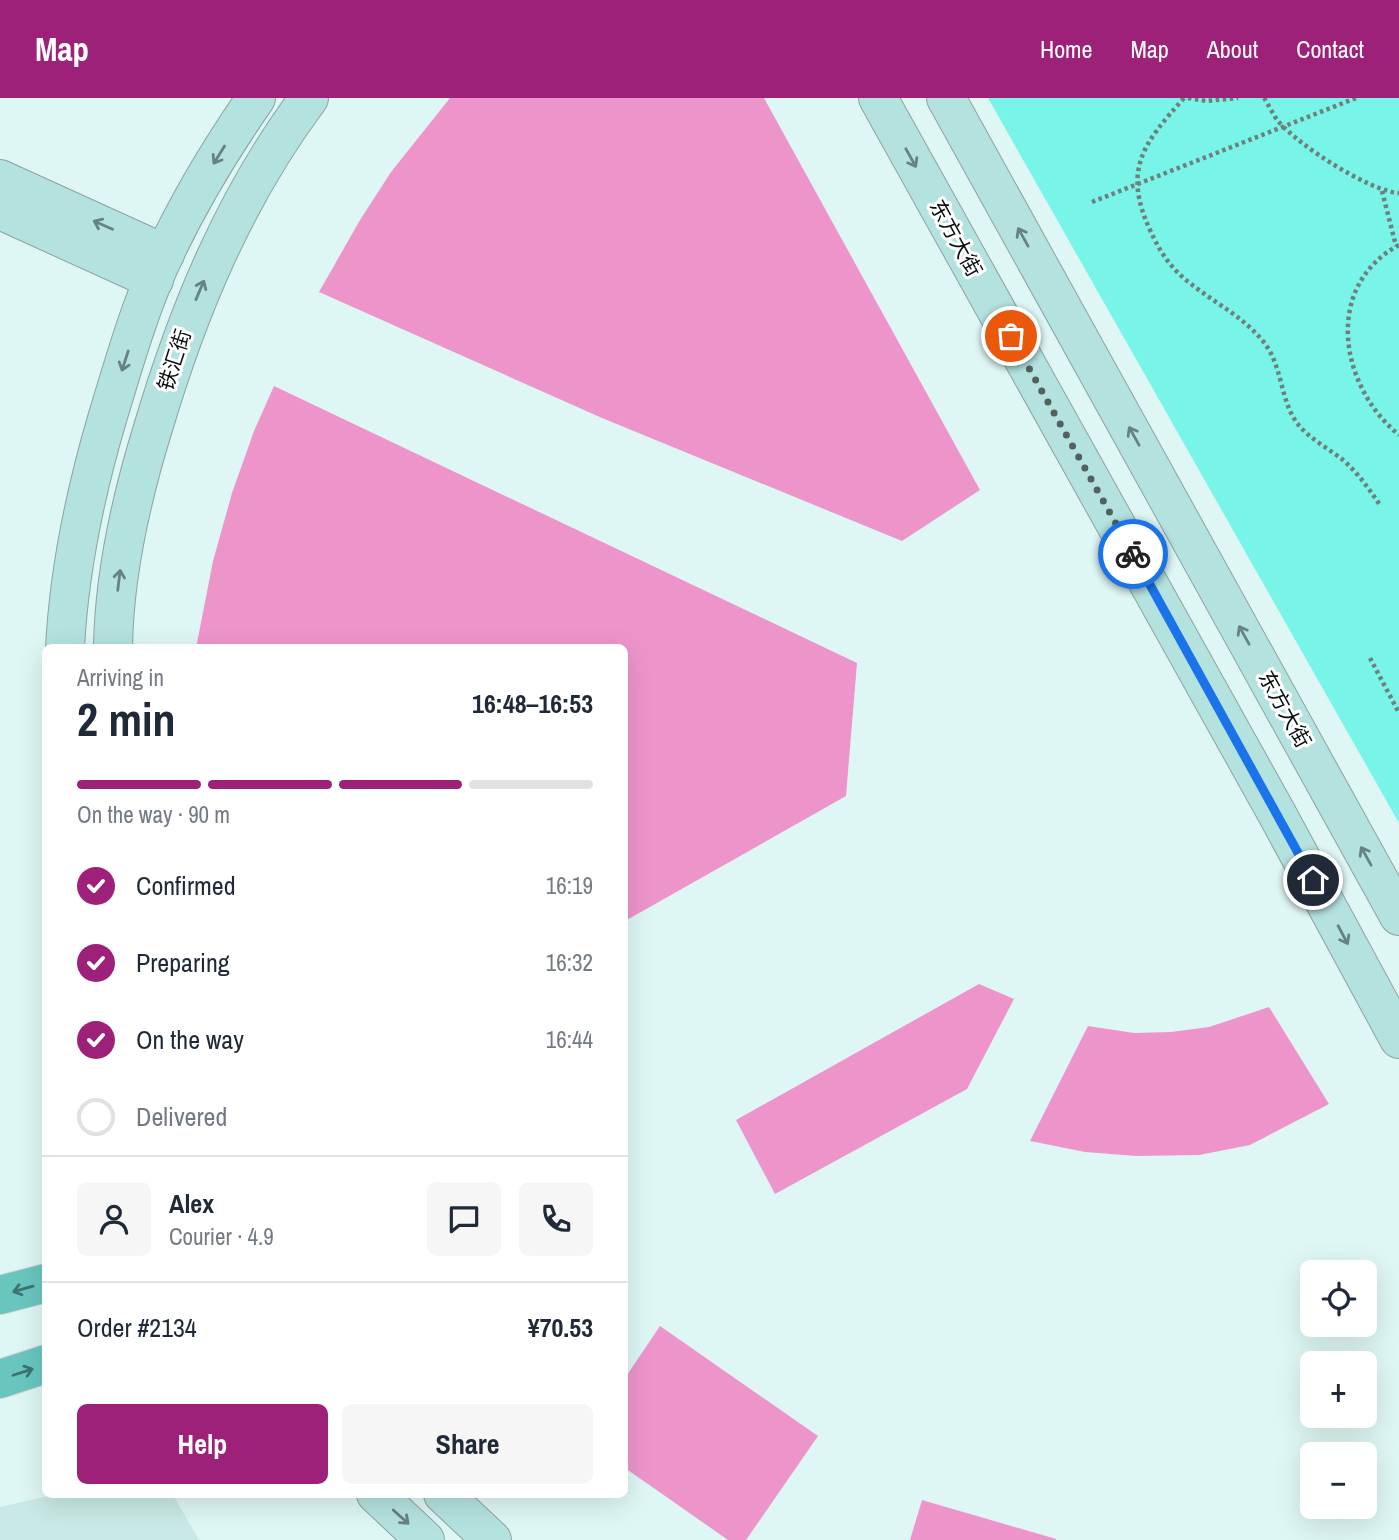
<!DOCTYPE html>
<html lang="en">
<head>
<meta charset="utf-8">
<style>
  body { margin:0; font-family:"Archivo Narrow","Noto Sans SC",sans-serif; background:#f6f6f7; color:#1f2937; height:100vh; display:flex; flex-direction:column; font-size:26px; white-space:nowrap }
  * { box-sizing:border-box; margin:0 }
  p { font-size:23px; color:#747a83 }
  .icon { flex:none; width:38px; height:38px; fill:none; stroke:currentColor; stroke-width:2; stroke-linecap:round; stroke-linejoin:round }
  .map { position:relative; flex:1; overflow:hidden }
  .sheet { position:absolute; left:42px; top:546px; width:586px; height:854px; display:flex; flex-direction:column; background:#fff; border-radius:10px; box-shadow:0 7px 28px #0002 }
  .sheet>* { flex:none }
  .tools { position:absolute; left:1300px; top:1162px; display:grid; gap:14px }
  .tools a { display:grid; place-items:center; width:77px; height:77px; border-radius:10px; background:#fff; box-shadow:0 7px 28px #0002; font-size:35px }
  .pin { position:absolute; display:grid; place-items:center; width:60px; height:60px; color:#fff; margin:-30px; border:4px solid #fff; border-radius:50%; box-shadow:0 2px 7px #0007 }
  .courier { position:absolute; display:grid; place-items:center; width:70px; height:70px; margin:-35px; border:5px solid #1a73e8; border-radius:50%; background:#fff; color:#222; box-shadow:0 2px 9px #0007 }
  .headline em { font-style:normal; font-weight:700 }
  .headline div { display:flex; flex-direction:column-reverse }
  .headline { display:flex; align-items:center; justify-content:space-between; height:119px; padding:0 35px }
  h1 { font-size:46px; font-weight:700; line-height:52px }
  .bar { display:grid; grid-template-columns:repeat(4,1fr); gap:10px 7px; align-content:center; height:84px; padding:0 35px }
  .bar i { height:9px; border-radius:5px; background:#e0e1e3 }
  .bar .selected { background:#9d2178 }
  .bar p { grid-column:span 4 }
  .line { display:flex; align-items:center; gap:18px; padding:0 35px; border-top:2px solid #e0e1e3 }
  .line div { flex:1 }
  .round { display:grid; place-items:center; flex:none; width:74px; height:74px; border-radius:10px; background:#f6f6f7 }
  ol { padding:0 35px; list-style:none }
  li { display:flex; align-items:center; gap:21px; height:77px }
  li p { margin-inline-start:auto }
  li .icon { padding:7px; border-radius:50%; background:#9d2178; color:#fff; stroke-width:4 }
  li:last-child { color:#747a83 }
  li i { width:38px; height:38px; border:4px solid #e0e1e3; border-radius:50% }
  .cta { display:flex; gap:14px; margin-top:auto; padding:14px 35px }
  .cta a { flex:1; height:80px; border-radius:10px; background:#9d2178; color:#fff; font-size:28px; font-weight:700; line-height:80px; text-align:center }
  .cta a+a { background:#f6f6f7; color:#1f2937 }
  header { display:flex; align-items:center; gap:42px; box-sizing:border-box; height:98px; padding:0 35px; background:#9d2178; color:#fff }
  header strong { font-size:33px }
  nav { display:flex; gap:38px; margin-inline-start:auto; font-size:24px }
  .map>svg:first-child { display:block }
  .built { fill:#c8e9e5 }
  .green { fill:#78f5e8 }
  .building { fill:#ed95cb }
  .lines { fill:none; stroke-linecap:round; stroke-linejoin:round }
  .secondary-casing { stroke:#8ca3a0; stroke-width:40 }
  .primary-casing { stroke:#d2d4d4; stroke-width:40 }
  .path { stroke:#6f7f7d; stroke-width:4.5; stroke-dasharray:3.5 3.5; stroke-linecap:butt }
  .secondary { stroke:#b4e2df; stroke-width:38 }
  .primary { stroke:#69c6bf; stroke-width:38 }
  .path-bridge { stroke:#6f7f7d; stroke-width:4.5; stroke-dasharray:3.5 3.5; stroke-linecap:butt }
  .oneway { stroke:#668381 }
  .oneway2 { stroke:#3d746f }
  .done { stroke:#52605e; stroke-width:7; stroke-dasharray:0 12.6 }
  .route { stroke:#1a73e8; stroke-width:9 }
  .labels { text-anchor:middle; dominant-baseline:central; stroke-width:6; stroke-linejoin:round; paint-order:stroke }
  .street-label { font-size:21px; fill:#070f0e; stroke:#fff }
</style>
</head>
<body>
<header>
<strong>Map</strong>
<nav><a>Home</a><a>Map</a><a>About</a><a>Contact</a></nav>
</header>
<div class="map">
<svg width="1399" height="1442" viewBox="0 0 1399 1442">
  <rect width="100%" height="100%" fill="#def7f4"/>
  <!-- built -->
  <polygon class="built" points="53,1397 173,1397 199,1442 0,1442 0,1409"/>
  <!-- green -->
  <polygon class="green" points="988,0 1399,0 1399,725"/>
  <!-- building -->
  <g class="building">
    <polygon points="450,0 764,0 980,392 902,443 602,320 319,194 360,122 391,74"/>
    <polygon points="274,288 857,565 846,698 625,823 625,550 196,550 213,463 232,395 254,333"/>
    <polygon points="979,886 1014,901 967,991 775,1096 736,1022"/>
    <polygon points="1269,909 1329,1006 1250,1047 1199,1057 1136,1058 1085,1054 1030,1043 1088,928 1134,935 1171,934 1209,929"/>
    <polygon points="660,1228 818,1338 746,1442 728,1442 625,1370 625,1280"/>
    <polygon points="922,1402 1056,1441 1056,1442 910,1442"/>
  </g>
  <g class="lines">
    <!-- secondary casing -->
    <g class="secondary-casing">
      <g id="secondary">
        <polyline points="878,0 1276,714 1399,941"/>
        <polyline points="946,0 1399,818"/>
        <polyline points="0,81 165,156"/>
        <polyline points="0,112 154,182"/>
        <path d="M 65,550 C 69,471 85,396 107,321 C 124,265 140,208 165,155 C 190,102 222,49 256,0"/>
        <path d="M 113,550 C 114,475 131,401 153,330 C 188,212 235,99 309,0"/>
        <polyline points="376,1396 425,1442"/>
        <polyline points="443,1396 492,1442"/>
      </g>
    </g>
    <!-- primary casing -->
    <g class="primary-casing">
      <g id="primary">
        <polyline points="0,1197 46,1185"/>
        <polyline points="0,1281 46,1266"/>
      </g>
    </g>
    <!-- path -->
    <g class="path">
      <path d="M 1184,0 C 1144,45 1122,71 1150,132 C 1160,154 1171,171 1191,186 C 1215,205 1242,218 1262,242 C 1283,266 1279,300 1297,325 C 1308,340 1328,350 1343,362 C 1358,375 1369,391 1380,407"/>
      <polyline points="1188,0 1206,3 1238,0"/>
      <path d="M 1264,0 C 1269,7 1273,17 1278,23 C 1298,47 1369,93 1399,95"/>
      <polyline points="1382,93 1396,148"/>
      <path d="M 1399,147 C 1323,188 1339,288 1399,337"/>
      <polyline points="1370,560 1399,615"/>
    </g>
    <!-- secondary -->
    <use href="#secondary" class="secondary"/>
    <!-- primary -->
    <use href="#primary" class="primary"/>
    <!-- path-bridge -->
    <polyline class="path-bridge" points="1092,104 1356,0"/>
  </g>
  <!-- one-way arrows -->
  <defs><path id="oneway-shaft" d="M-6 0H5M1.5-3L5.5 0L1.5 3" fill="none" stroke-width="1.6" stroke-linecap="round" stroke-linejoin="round" transform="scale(1.75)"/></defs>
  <g class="oneway">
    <use href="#oneway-shaft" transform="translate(219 57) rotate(122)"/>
    <use href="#oneway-shaft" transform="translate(911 60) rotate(61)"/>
    <use href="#oneway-shaft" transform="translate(103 127) rotate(-156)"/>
    <use href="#oneway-shaft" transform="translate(1023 139) rotate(-119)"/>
    <use href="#oneway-shaft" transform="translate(200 192) rotate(-67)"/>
    <use href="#oneway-shaft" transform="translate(125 263) rotate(108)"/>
    <use href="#oneway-shaft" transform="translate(1134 338) rotate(-119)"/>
    <use href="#oneway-shaft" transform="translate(119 482) rotate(-83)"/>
    <use href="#oneway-shaft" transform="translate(1244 537) rotate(-119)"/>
    <use href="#oneway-shaft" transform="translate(1366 758) rotate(-119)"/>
    <use href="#oneway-shaft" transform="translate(1343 837) rotate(62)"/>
    <use href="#oneway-shaft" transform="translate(401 1419) rotate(42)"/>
  </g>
  <g class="oneway2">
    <use href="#oneway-shaft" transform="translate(23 1191) rotate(164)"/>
    <use href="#oneway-shaft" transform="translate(23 1274) rotate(-18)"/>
  </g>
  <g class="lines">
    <!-- done -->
    <polyline class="done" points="1011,238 1133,456"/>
    <!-- route -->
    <polyline class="route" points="1133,456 1313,782"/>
  </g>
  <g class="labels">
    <!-- street labels -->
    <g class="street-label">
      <text transform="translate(956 140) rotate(61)">东方大街</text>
      <text transform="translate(174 262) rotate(-72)">铁汇街</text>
      <text transform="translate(1285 611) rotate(61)">东方大街</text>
    </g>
  </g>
</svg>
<div class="tools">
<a><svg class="icon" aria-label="locate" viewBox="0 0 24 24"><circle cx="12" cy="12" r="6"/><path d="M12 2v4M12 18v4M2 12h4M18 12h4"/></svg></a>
<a>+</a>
<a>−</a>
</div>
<div class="pin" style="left:1011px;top:238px;background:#ea580c"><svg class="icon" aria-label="bag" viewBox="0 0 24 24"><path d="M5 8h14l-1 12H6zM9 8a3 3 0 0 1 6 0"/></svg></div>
<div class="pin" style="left:1313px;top:782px;background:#1f2937"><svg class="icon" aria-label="home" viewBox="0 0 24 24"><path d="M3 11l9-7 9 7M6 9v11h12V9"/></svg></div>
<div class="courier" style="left:1133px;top:456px"><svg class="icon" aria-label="bike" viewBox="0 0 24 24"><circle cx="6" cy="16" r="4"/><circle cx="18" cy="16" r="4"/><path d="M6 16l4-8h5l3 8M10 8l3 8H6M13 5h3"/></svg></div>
<section class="sheet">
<div class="headline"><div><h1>2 min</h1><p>Arriving in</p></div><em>16:48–16:53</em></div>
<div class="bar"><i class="selected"></i><i class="selected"></i><i class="selected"></i><i></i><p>On the way · 90 m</p></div>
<ol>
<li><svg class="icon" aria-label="check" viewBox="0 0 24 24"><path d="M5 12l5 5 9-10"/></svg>Confirmed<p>16:19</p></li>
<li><svg class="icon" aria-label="check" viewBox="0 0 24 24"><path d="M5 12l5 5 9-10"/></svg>Preparing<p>16:32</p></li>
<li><svg class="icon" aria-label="check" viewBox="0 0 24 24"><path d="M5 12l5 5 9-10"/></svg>On the way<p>16:44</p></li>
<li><i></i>Delivered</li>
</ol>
<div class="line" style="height:126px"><a class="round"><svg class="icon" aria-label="person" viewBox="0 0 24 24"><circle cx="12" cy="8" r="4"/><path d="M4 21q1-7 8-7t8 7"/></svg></a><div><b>Alex</b><p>Courier · 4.9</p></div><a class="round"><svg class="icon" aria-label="chat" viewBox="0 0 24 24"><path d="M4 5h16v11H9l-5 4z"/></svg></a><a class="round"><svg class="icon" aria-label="phone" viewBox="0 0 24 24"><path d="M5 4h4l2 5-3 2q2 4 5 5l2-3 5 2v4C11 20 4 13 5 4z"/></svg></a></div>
<div class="line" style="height:91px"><div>Order #2134</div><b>¥70.53</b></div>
<div class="cta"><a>Help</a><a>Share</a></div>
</section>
</div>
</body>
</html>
